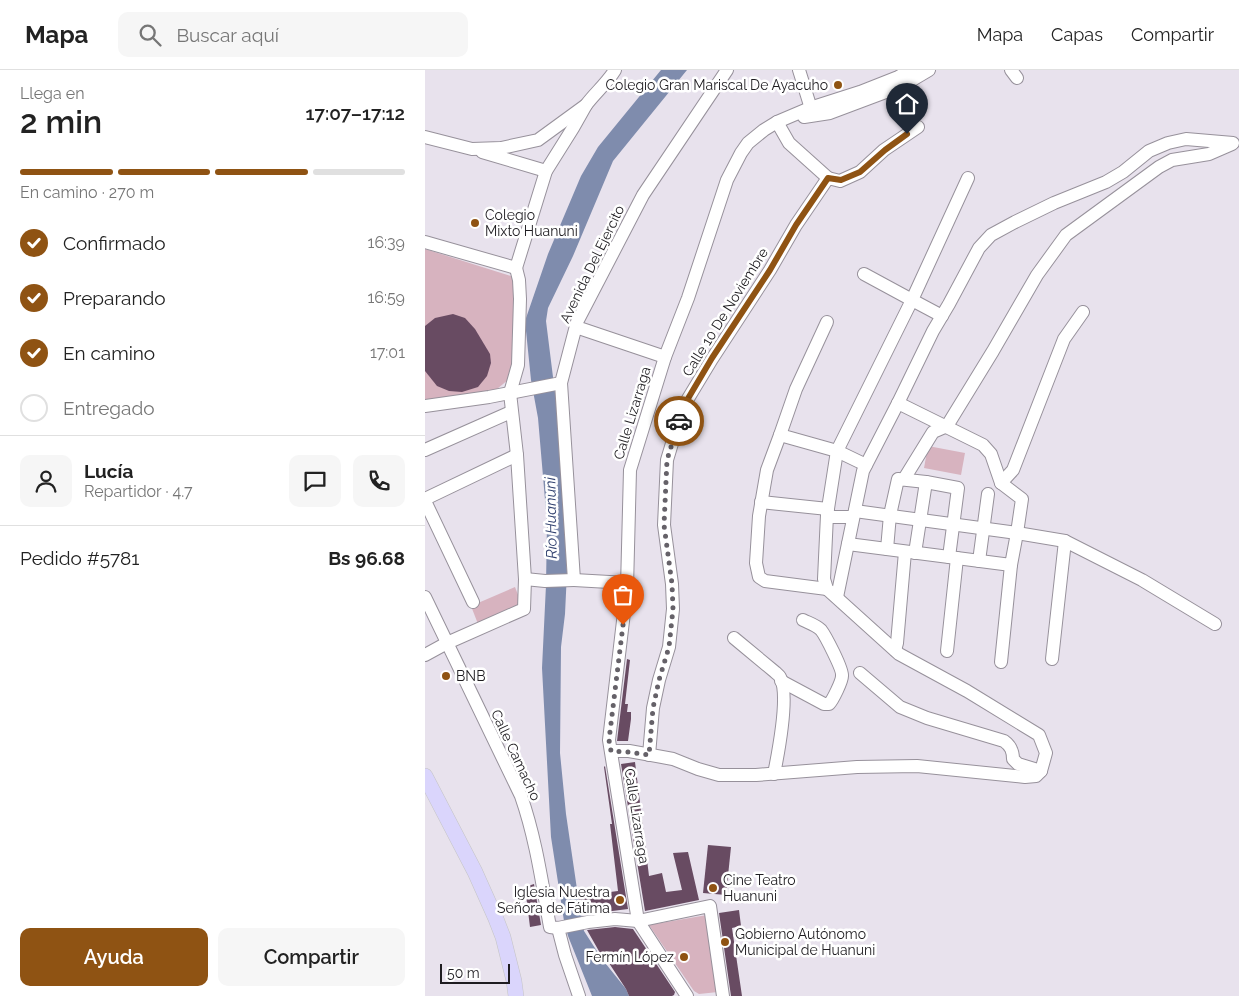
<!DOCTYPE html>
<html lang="es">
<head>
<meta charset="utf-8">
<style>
  body { margin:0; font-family:Raleway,sans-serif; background:#f6f6f6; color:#222; height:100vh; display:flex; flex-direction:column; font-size:19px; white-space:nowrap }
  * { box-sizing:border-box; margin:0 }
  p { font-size:16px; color:#767676 }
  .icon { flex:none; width:28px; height:28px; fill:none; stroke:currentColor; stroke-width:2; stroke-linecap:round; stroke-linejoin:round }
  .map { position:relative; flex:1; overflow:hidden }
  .panel { display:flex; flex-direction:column; background:#fff; width:425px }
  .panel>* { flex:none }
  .scale { position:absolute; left:15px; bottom:12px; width:70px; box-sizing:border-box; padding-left:5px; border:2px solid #1e1c20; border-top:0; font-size:14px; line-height:18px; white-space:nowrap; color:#1e1c20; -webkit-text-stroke:4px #fff; paint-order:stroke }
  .pin { position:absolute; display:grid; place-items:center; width:42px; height:42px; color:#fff; margin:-51px -21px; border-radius:50% 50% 50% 0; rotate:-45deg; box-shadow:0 0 5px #0007 }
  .pin .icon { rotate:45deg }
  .courier { position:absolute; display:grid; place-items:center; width:50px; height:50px; margin:-25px; border:4px solid #8f5313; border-radius:50%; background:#fff; color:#222; box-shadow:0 1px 6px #0007 }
  .summary em { font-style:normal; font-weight:600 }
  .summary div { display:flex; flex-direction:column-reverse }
  .summary { display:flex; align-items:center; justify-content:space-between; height:85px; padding:0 20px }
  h1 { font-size:32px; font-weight:600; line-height:38px }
  .bar { display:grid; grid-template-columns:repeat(4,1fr); gap:8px 5px; align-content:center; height:60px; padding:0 20px }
  .bar i { height:6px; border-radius:4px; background:#e0e0e0 }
  .bar .selected { background:#8f5313 }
  .bar p { grid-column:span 4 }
  .line { display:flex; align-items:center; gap:12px; padding:0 20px; border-top:1px solid #e0e0e0 }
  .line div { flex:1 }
  .round { display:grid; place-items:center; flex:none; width:52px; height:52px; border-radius:10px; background:#f6f6f6 }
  ol { padding:0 20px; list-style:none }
  li { display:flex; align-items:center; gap:15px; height:55px }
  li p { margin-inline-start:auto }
  li .icon { padding:5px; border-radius:50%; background:#8f5313; color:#fff; stroke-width:4 }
  li:last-child { color:#767676 }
  li i { width:28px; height:28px; border:2px solid #e0e0e0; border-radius:50% }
  .cta { display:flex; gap:10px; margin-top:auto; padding:10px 20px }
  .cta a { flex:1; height:58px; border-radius:10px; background:#8f5313; color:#fff; font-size:20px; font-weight:600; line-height:58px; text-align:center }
  .cta a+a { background:#f6f6f6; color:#222 }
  header { display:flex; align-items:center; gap:30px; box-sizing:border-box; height:70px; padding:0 25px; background:#fff; border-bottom:1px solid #e0e0e0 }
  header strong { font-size:24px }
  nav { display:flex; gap:28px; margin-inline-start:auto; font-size:18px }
  .search { width:350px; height:45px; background:#f6f6f6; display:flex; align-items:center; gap:12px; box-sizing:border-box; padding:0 18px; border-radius:10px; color:#767676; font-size:19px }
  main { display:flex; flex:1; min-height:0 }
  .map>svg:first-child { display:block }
  .green { fill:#d7b3bf }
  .water { fill:#7f8cad }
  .building { fill:#684b62 }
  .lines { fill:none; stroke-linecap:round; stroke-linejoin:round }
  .minor-casing { stroke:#97919b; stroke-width:14 }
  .major-casing { stroke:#c4c4c5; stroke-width:16 }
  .minor { stroke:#fff; stroke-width:12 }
  .major { stroke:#dad5fc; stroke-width:15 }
  .done { stroke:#656168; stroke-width:5; stroke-dasharray:0 9 }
  .route { stroke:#8f5313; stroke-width:6 }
  .poi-dot { fill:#8f5313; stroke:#fff; stroke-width:2 }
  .labels { text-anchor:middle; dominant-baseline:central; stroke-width:5; stroke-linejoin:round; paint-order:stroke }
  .poi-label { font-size:14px; fill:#1e1c20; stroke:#fff; text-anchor:start }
  .street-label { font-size:14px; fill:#1e1c20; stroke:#fff }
  .water-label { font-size:15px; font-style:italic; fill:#31416f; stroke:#fff }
</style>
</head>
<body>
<header>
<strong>Mapa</strong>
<div class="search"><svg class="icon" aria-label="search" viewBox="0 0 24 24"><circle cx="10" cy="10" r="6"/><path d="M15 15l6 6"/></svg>Buscar aquí</div>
<nav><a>Mapa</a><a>Capas</a><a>Compartir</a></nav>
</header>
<main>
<section class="panel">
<div class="summary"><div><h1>2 min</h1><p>Llega en</p></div><em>17:07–17:12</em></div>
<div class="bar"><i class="selected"></i><i class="selected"></i><i class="selected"></i><i></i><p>En camino · 270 m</p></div>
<ol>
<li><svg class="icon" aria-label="check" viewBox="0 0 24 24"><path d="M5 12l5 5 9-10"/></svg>Confirmado<p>16:39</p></li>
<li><svg class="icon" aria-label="check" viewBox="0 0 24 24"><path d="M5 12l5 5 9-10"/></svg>Preparando<p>16:59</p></li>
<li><svg class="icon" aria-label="check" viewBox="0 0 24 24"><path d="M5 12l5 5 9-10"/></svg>En camino<p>17:01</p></li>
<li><i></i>Entregado</li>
</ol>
<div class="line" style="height:90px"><a class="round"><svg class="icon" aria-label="person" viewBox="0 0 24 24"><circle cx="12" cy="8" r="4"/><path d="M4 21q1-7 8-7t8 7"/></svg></a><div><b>Lucía</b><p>Repartidor · 4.7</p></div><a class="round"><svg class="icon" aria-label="chat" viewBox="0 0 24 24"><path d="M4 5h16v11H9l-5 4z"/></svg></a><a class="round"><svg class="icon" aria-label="phone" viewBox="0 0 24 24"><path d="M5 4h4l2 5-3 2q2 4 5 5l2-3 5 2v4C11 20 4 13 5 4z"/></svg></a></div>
<div class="line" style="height:65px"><div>Pedido #5781</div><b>Bs 96.68</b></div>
<div class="cta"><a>Ayuda</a><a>Compartir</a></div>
</section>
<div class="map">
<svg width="814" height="926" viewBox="0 0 814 926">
  <rect width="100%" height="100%" fill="#e8e2ed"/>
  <!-- green -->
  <g class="green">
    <polygon points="0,179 86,206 92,215 89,305 66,324 0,333"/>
    <polygon points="503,376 540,383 536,405 499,398"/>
    <polygon points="90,517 97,535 53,554 46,536"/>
    <polygon points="282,845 293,922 274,924 269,921 224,855"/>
  </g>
  <!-- water -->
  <polygon class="water" points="236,0 262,0 188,91 148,186 123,238 121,251 133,347 142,502 140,544 136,577 135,683 141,744 153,826 159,861 177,889 201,919 204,926 167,926 143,866 139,851 126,767 117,598 121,515 122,453 113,348 106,310 100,251 123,184 156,106 173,77"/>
  <!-- building -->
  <g class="building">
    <polygon points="28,244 40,248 50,259 65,284 66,293 62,306 53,317 37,322 24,321 12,316 0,301 0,256 10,248"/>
    <polygon points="202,589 205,590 200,634 203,634 202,642 206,642 206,649 203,671 192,671"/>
    <polygon points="210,692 224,806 237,803 241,822 257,820 248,783 263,782 274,830 220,841 196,694"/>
    <polygon points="180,696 203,839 156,845 153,826 193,821 185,754 187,754 179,697"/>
    <polygon points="283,775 306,777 301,825 278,823"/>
    <polygon points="109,814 116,855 105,857 100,817"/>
    <polygon points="314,840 316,856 307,858 317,926 306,926 294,843"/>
    <polygon points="190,857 208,859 250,922 249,925 247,926 204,926 201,919 182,890 175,883 162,860"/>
  </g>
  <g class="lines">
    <!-- minor casing -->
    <g class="minor-casing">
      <g id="minor">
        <polyline points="374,0 388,45"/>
        <polyline points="586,0 592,8"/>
        <polyline points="379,47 405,43 477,16 504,0"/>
        <polyline points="352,52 364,73 403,108"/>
        <path d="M 0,67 L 47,79 L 76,78 L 113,70 L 161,35 C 170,23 182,13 190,0"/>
        <polyline points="57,82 121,101"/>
        <polyline points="0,172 91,198 121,101 148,58 161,35"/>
        <polyline points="517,246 487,230 543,108"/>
        <polyline points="402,252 371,319 355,365 412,381 441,395"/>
        <polyline points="151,257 240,287"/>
        <polyline points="0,336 64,327 136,313"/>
        <polyline points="355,365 342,400 334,446 331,493 334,507 340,511 402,519"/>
        <polyline points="0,380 86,342"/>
        <polyline points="479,409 508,362 522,356 568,281 612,205 641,165 734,97 747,90 784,84 807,74"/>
        <polyline points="576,413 588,400 639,269 658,242"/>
        <polyline points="0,429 92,385"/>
        <polyline points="0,431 48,532"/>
        <polyline points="336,432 403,439"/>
        <polyline points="430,441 592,463 640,471 717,510 790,554"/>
        <polyline points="402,447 428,447"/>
        <polyline points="423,474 586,495 592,463 597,429 576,413 566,384 558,375 473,333"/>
        <polyline points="462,479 465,445 473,409 501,412 533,418 524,487"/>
        <polyline points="490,483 501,412"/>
        <polyline points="554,491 563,424"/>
        <polyline points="100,509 120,511 149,510 136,313 152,252 218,125 302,0"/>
        <polyline points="149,510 202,513"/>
        <path d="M 0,527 L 96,726 C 111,769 117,813 125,857 L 133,858 L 163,852 L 190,849 L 213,851 L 285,836 L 298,926"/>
        <polyline points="412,527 438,401 473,333 508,261 524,234 554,178 566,165 590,152 629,133 681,112 698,102 724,81 743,73 761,69 808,73"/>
        <path d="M 309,568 L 350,602 C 352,604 354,605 355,607 C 365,624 353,684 349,704"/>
        <polyline points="470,580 472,573 480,482"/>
        <polyline points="522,581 532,488"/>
        <polyline points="0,585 22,573 99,539 100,509 92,385 85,323 93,295 95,229 94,210 91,198"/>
        <polyline points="627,589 640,471"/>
        <polyline points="576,592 586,495"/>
        <path d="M 435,603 L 475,637 L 502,648 L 579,671 C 586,676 588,681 588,689 L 593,694 L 616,701"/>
        <path d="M 356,611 L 399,634 L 404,634 C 408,630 417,611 417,606 C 418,599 400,565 396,560 C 391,555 384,553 378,550"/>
        <polyline points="187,681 204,681 248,689 273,699 294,705 331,705 432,697 492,696 600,707 611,706 616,701 621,683 614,665 542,621 474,584 402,519 399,509 402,445 412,381 487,230 439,204"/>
        <polyline points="224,685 228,638 234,610 244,577 248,539 247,514 239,455 242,390 258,337 287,289 345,200 371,155 403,108 415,111 435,102 459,80 493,57"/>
        <polyline points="133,858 140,885 154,926"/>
        <polyline points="262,926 213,851 184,670 202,517 205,400 240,287 263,228 302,110 316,83 323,73 339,60 352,52 385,38 435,22 473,7 486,0"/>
      </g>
    </g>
    <!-- major casing -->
    <g class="major-casing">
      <polyline id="major" points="0,706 50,802 71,849 78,867 89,911 91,926"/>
    </g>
    <!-- minor -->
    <use href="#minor" class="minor"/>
    <!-- major -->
    <use href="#major" class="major"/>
  </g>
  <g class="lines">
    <!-- done -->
    <polyline class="done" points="198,555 184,670 186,681 204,682 224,685 228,638 234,610 244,577 248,539 247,514 239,455 242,390 254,351"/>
    <!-- route -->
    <polyline class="route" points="254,351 258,337 287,288 345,200 371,155 403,108 416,110 435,102 460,80 482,64"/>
  </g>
  <!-- markers -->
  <g class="poi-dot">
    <circle cx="413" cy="15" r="5"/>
    <circle cx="50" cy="153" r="5"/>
    <circle cx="21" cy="606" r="5"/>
    <circle cx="288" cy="818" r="5"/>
    <circle cx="195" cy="830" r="5"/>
    <circle cx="300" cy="872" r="5"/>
    <circle cx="259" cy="887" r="5"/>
  </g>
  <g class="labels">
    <!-- poi labels -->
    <g class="poi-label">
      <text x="403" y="15" text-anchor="end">Colegio Gran Mariscal De Ayacuho</text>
      <text x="60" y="145">Colegio<tspan x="60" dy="16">Mixto Huanuni</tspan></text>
      <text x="31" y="606">BNB</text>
      <text x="298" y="810">Cine Teatro<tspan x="298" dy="16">Huanuni</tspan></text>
      <text x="185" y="822" text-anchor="end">Iglesia Nuestra<tspan x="185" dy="16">Señora de Fátima</tspan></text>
      <text x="310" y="864">Gobierno Autónomo<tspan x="310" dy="16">Municipal de Huanuni</tspan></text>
      <text x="249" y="887" text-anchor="end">Fermín López</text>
    </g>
    <!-- street labels -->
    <g class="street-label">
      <text transform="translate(167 194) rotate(-64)">Avenida Del Ejercito</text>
      <text transform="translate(300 242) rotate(-58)">Calle 10 De Noviembre</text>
      <text transform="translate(207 343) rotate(-73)">Calle Lizarraga</text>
      <text transform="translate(91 685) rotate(65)">Calle Camacho</text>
      <text transform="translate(212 746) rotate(81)">Calle Lizarraga</text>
    </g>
    <!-- water labels -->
    <g class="water-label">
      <text transform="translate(126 448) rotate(-91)">Río Huanuni</text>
    </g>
  </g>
</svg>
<div class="scale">50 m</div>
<div class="pin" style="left:198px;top:555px;background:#ea580c"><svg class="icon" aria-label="bag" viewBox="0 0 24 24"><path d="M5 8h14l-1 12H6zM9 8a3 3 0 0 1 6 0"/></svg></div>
<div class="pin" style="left:482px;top:64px;background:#1f2937"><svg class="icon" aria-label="home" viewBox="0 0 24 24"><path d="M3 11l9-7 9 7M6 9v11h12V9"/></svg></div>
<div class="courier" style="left:254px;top:351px"><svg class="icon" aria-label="car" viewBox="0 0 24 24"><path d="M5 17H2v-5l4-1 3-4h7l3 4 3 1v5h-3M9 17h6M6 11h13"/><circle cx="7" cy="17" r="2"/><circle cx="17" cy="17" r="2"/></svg></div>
</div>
</main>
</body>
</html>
